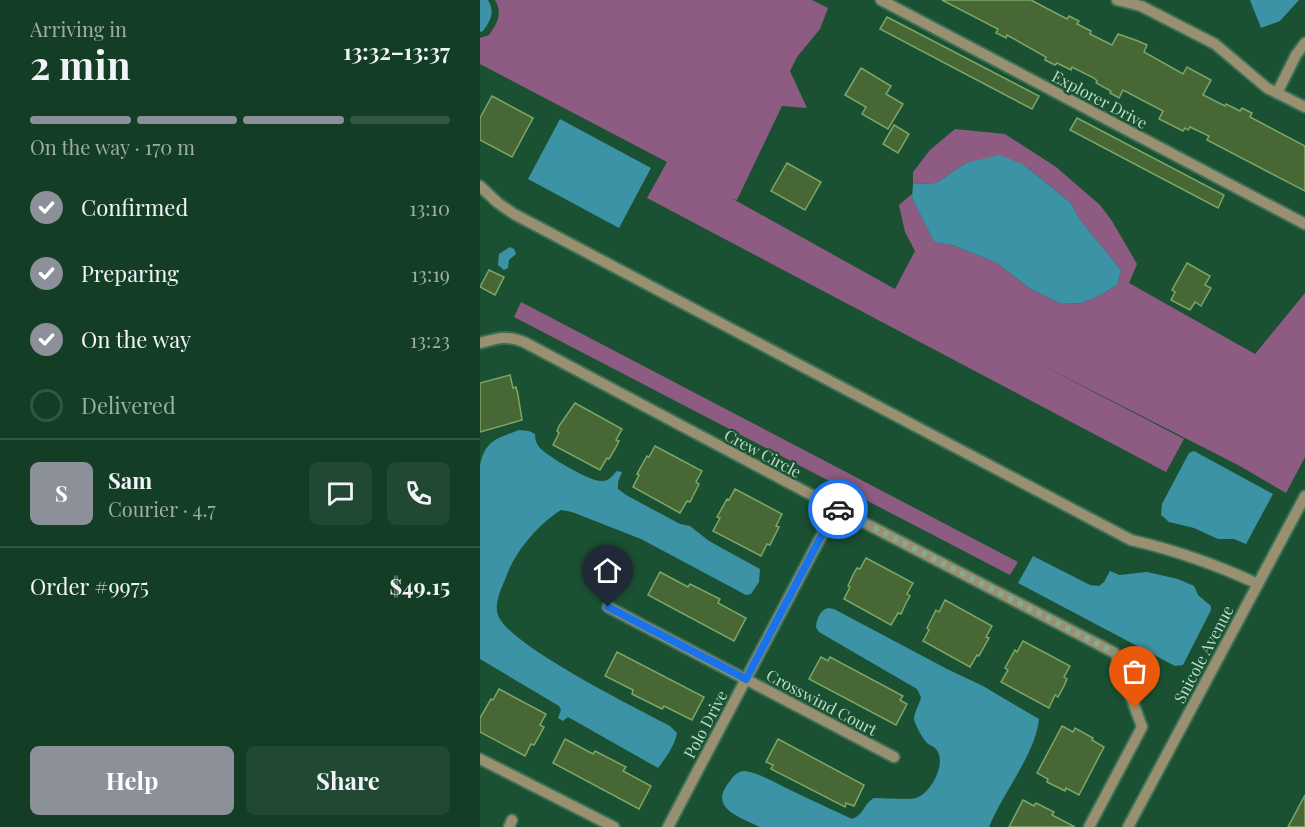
<!DOCTYPE html>
<html lang="en">
<head>
<meta charset="utf-8">
<style>
  body { margin:0; font-family:"Playfair Display",serif; background:#214832; color:#f1f3f6; height:100vh; display:flex; flex-direction:column; font-size:22px; white-space:nowrap }
  * { box-sizing:border-box; margin:0 }
  p { font-size:20px; color:#9daea7 }
  .icon { flex:none; width:33px; height:33px; fill:none; stroke:currentColor; stroke-width:2; stroke-linecap:round; stroke-linejoin:round }
  .map { position:relative; flex:1; overflow:hidden }
  .panel { display:flex; flex-direction:column; background:#143d26; width:480px }
  .panel>* { flex:none }
  .pin { position:absolute; display:grid; place-items:center; width:51px; height:51px; color:#fff; margin:-62px -26px; border-radius:50% 50% 50% 0; rotate:-45deg; box-shadow:0 0 6px #0007 }
  .pin .icon { rotate:45deg }
  .courier { position:absolute; display:grid; place-items:center; width:60px; height:60px; margin:-30px; border:4px solid #1a73e8; border-radius:50%; background:#fff; color:#222; box-shadow:0 2px 8px #0007 }
  .head em { font-style:normal; font-weight:700 }
  .head div { display:flex; flex-direction:column-reverse }
  .head { display:flex; align-items:center; justify-content:space-between; height:102px; padding:0 30px }
  h1 { font-size:39px; font-weight:700; line-height:45px }
  .bar { display:grid; grid-template-columns:repeat(4,1fr); gap:9px 6px; align-content:center; height:72px; padding:0 30px }
  .bar i { height:8px; border-radius:4px; background:#335643 }
  .bar .on { background:#8c9099 }
  .bar p { grid-column:span 4 }
  .line { display:flex; align-items:center; gap:15px; padding:0 30px; border-top:2px solid #335643 }
  .line div { flex:1 }
  .round { display:grid; place-items:center; flex:none; width:63px; height:63px; border-radius:9px; background:#214832 }
  ol { padding:0 30px; list-style:none }
  li { display:flex; align-items:center; gap:18px; height:66px }
  li p { margin-inline-start:auto }
  li .icon { padding:6px; border-radius:50%; background:#8c9099; color:#fff; stroke-width:4 }
  li:last-child { color:#9daea7 }
  li i { width:33px; height:33px; border:3px solid #335643; border-radius:50% }
  .button { display:flex; gap:12px; margin-top:auto; padding:12px 30px }
  .button a { flex:1; height:69px; border-radius:9px; background:#8c9099; color:#fff; font-size:24px; font-weight:700; line-height:69px; text-align:center }
  .button a+a { background:#214832; color:#f1f3f6 }
  main { display:flex; flex:1; min-height:0 }
  .map>svg:first-child { display:block }
  .green { fill:#8e5c82 }
  .water { fill:#3d93a6 }
  .building { fill:#476835; stroke:#7ea668; stroke-width:1.5 }
  .lines { fill:none; stroke-linecap:round; stroke-linejoin:round }
  .minor-casing { stroke:#3d7053; stroke-width:14 }
  .minor { stroke:#989071; stroke-width:10 }
  .done { stroke:#83ad92; stroke-width:6; stroke-dasharray:0 10.8 }
  .route { stroke:#1a73e8; stroke-width:8 }
  .labels { text-anchor:middle; dominant-baseline:central; stroke-width:4.5; stroke-linejoin:round; paint-order:stroke }
  .street-label { font-size:16px; fill:#bbdec6; stroke:#1a5132 }
</style>
</head>
<body>
<main>
<section class="panel">
<div class="head"><div><h1>2 min</h1><p>Arriving in</p></div><em>13:32–13:37</em></div>
<div class="bar"><i class="on"></i><i class="on"></i><i class="on"></i><i></i><p>On the way · 170 m</p></div>
<ol>
<li><svg class="icon" aria-label="check" viewBox="0 0 24 24"><path d="M5 12l5 5 9-10"/></svg>Confirmed<p>13:10</p></li>
<li><svg class="icon" aria-label="check" viewBox="0 0 24 24"><path d="M5 12l5 5 9-10"/></svg>Preparing<p>13:19</p></li>
<li><svg class="icon" aria-label="check" viewBox="0 0 24 24"><path d="M5 12l5 5 9-10"/></svg>On the way<p>13:23</p></li>
<li><i></i>Delivered</li>
</ol>
<div class="line" style="height:108px"><b class="round" style="background:#8c9099;color:#fff">S</b><div><b>Sam</b><p>Courier · 4.7</p></div><a class="round"><svg class="icon" aria-label="chat" viewBox="0 0 24 24"><path d="M4 5h16v11H9l-5 4z"/></svg></a><a class="round"><svg class="icon" aria-label="phone" viewBox="0 0 24 24"><path d="M5 4h4l2 5-3 2q2 4 5 5l2-3 5 2v4C11 20 4 13 5 4z"/></svg></a></div>
<div class="line" style="height:78px"><div>Order #9975</div><b>$49.15</b></div>
<div class="button"><a>Help</a><a>Share</a></div>
</section>
<div class="map">
<svg width="825" height="827" viewBox="0 0 825 827">
  <rect width="100%" height="100%" fill="#1a5132"/>
  <!-- green -->
  <g class="green">
    <path d="M 15,0 L 332,0 L 348,8 L 340,29 L 317,57 L 310,71 L 327,108 L 302,106 L 257,200 L 253,199 L 415,289 L 435,251 L 425,232 L 419,205 L 432,194 L 432,198 L 454,242 L 472,245 L 517,263 L 549,288 L 581,304 L 601,303 L 617,297 L 637,285 L 641,270 L 600,220 L 591,203 L 544,165 L 486,163 L 456,183 L 433,184 L 433,172 L 450,150 L 475,129 L 525,134 L 576,167 L 620,205 L 632,221 L 657,264 L 649,283 L 775,354 L 825,293 L 825,457 L 806,493 L 758,465 L 554,361 L 704,439 L 686,472 L 167,198 L 187,162 L 0,64 L 0,38 L 9,35 C 17,24 23,13 15,0 Z"/>
    <polygon points="41,302 538,562 530,575 34,317"/>
  </g>
  <!-- water -->
  <g class="water">
    <path d="M 0,0 L 8,0 C 15,13 11,20 3,31 L 0,32 Z"/>
    <polygon points="770,0 819,0 800,21 781,28"/>
    <polygon points="80,119 171,168 139,228 48,179"/>
    <polygon points="520,155 544,165 591,203 600,220 641,270 637,285 617,297 601,303 581,304 549,288 517,263 472,245 454,242 432,198 433,184 456,183 486,163"/>
    <polygon points="30,247 34,249 36,254 29,260 28,268 24,270 18,265 19,254"/>
    <path d="M 39,430 L 49,431 L 55,434 C 55,439 56,443 59,447 C 67,456 110,482 122,481 C 129,481 132,476 137,471 L 142,472 L 138,482 L 138,489 L 146,495 L 200,524 L 210,526 L 229,541 L 280,569 L 279,582 L 271,594 L 266,595 L 161,539 L 92,512 L 81,510 C 60,523 38,548 28,572 C 24,584 13,602 18,615 C 27,644 158,709 190,726 L 197,733 C 194,747 187,756 178,768 L 88,717 L 83,721 L 78,718 L 81,710 L 79,706 L 0,659 L 0,465 C 6,439 17,439 39,430 Z"/>
    <polygon points="714,451 793,494 766,544 754,539 738,539 714,528 689,522 681,515 682,504 709,453"/>
    <polygon points="553,556 610,585 619,586 624,582 630,571 639,575 667,572 698,579 714,586 718,595 731,606 731,610 703,665 695,666 538,583"/>
    <path d="M 348,608 L 354,609 L 467,669 L 503,686 L 559,719 C 556,753 522,794 509,827 L 280,827 C 260,817 227,808 250,781 C 253,776 258,771 265,771 C 278,773 292,781 304,787 C 326,798 349,808 372,819 C 386,813 382,805 394,798 C 402,798 430,800 436,798 C 451,793 465,766 458,752 C 455,746 452,747 447,743 C 443,739 435,725 434,719 C 434,713 440,703 441,697 L 437,689 L 339,632 L 336,627 C 337,619 339,611 348,608 Z"/>
  </g>
  <!-- building -->
  <g class="building">
    <polygon points="462,0 551,0 587,19 589,16 599,21 597,24 611,31 610,34 632,45 638,34 658,41 667,45 664,52 703,74 707,67 731,80 723,95 745,106 746,104 760,111 762,108 772,113 770,117 825,146 825,191 727,140 729,136 710,127 708,130 705,128 703,131 679,119 683,111 643,90 639,98 630,93 631,91 616,83 617,81 614,78 592,67 591,70 577,63 575,65 565,60 566,57 527,35 526,38 516,33 518,29"/>
    <polygon points="407,17 559,96 552,109 400,29"/>
    <polygon points="381,68 411,86 406,94 423,104 408,129 382,114 386,107 365,95"/>
    <polygon points="12,96 53,118 32,157 0,140 0,118"/>
    <polygon points="597,118 744,195 738,208 590,130"/>
    <polygon points="414,125 429,134 418,153 403,144"/>
    <polygon points="307,163 341,182 325,210 291,191"/>
    <polygon points="707,263 730,276 725,285 731,288 721,306 715,302 710,310 691,300 695,292 692,290"/>
    <polygon points="9,270 24,277 15,295 0,287"/>
    <polygon points="30,375 33,388 36,387 38,395 42,420 0,432 0,383"/>
    <polygon points="95,403 142,429 136,440 139,441 135,449 129,459 127,458 120,470 73,445 79,433 77,431 79,426"/>
    <polygon points="175,446 222,471 216,482 219,484 210,502 207,501 200,513 153,487 159,475 157,474 167,456 169,457"/>
    <polygon points="255,489 302,514 296,526 299,527 290,545 287,544 281,556 233,531 240,518 237,517 247,499 249,500"/>
    <polygon points="386,558 433,583 427,594 430,596 426,603 421,614 418,613 411,625 364,599 370,587 368,586 373,575 377,568 380,569"/>
    <polygon points="180,572 208,587 210,584 240,599 238,603 266,618 254,641 168,595"/>
    <polygon points="465,600 512,626 506,637 509,638 499,656 497,655 490,667 443,641 449,630 447,628 456,610 459,612"/>
    <polygon points="543,641 590,666 584,677 587,679 584,686 578,697 575,695 569,708 521,682 528,670 525,668 535,650 537,652"/>
    <polygon points="137,652 224,697 212,720 184,706 182,709 152,694 153,690 125,676"/>
    <polygon points="341,657 348,661 350,657 423,696 420,700 427,704 416,725 329,679"/>
    <polygon points="19,689 66,714 60,725 64,727 54,745 51,744 45,756 0,732 0,718 11,699 13,700"/>
    <polygon points="582,726 593,732 595,728 613,738 612,740 624,747 599,795 586,788 585,791 567,782 568,779 557,773"/>
    <polygon points="85,739 113,754 115,751 146,767 143,771 171,786 159,809 73,763"/>
    <polygon points="298,739 384,785 374,806 366,803 365,807 291,769 293,765 286,762"/>
    <polygon points="825,795 825,827 808,827"/>
    <polygon points="543,800 554,806 556,803 574,812 572,815 595,827 529,827"/>
  </g>
  <g class="lines">
    <!-- minor casing -->
    <g class="minor-casing">
      <g id="minor">
        <polyline points="401,0 825,224"/>
        <polyline points="637,0 661,6 735,44 787,88 825,107"/>
        <polyline points="797,93 816,55 825,43"/>
        <path d="M 0,186 L 18,203 L 34,214 L 651,540 C 695,550 737,565 778,584"/>
        <path d="M 0,343 C 18,338 25,335 44,342 L 356,508 L 635,653 L 662,727 L 609,827"/>
        <polyline points="128,607 414,757"/>
        <polyline points="0,759 134,827"/>
        <polyline points="29,827 32,820"/>
        <polyline points="188,827 356,508"/>
        <polyline points="648,827 825,496"/>
      </g>
    </g>
    <!-- minor -->
    <use href="#minor" class="minor"/>
  </g>
  <g class="lines">
    <!-- done -->
    <polyline class="done" points="358,509 635,653 655,708"/>
    <!-- route -->
    <polyline class="route" points="128,607 266,679 356,508 358,509"/>
  </g>
  <g class="labels">
    <!-- street labels -->
    <g class="street-label">
      <text transform="translate(620 99) rotate(28)">Explorer Drive</text>
      <text transform="translate(283 453) rotate(28)">Crew Circle</text>
      <text transform="translate(723 654) rotate(-62)">Snicole Avenue</text>
      <text transform="translate(342 702) rotate(28)">Crosswind Court</text>
      <text transform="translate(225 724) rotate(-62)">Polo Drive</text>
    </g>
  </g>
</svg>
<div class="pin" style="left:655px;top:708px;background:#ea580c"><svg class="icon" aria-label="bag" viewBox="0 0 24 24"><path d="M5 8h14l-1 12H6zM9 8a3 3 0 0 1 6 0"/></svg></div>
<div class="pin" style="left:128px;top:607px;background:#1f2937"><svg class="icon" aria-label="home" viewBox="0 0 24 24"><path d="M3 11l9-7 9 7M6 9v11h12V9"/></svg></div>
<div class="courier" style="left:358px;top:509px"><svg class="icon" aria-label="car" viewBox="0 0 24 24"><path d="M5 17H2v-5l4-1 3-4h7l3 4 3 1v5h-3M9 17h6M6 11h13"/><circle cx="7" cy="17" r="2"/><circle cx="17" cy="17" r="2"/></svg></div>
</div>
</main>
</body>
</html>
